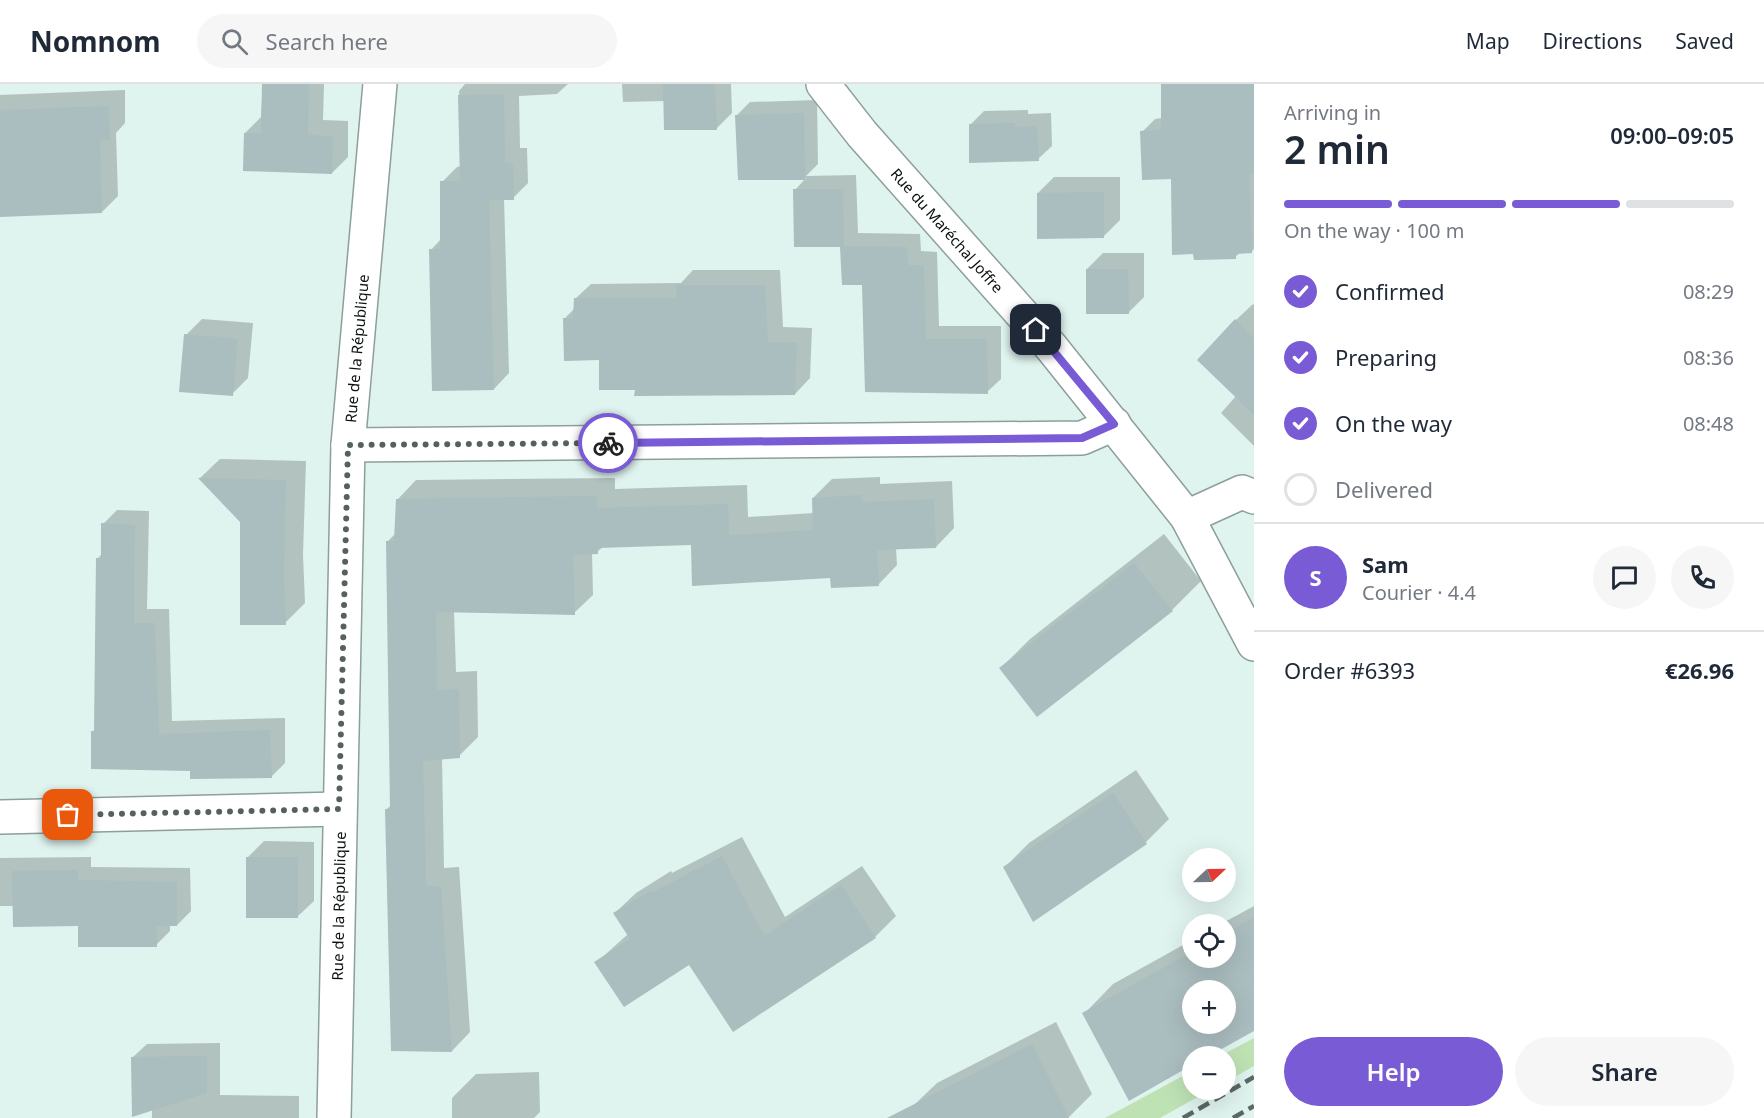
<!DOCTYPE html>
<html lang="en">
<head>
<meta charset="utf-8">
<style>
  body { margin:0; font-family:"Noto Sans",sans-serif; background:#f6f6f7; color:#1f2937; height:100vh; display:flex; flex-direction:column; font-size:22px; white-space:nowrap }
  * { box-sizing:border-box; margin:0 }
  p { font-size:20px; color:#747a83 }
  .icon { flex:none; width:33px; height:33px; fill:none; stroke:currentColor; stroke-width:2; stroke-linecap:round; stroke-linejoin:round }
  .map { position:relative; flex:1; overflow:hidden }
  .details { display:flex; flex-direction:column; background:#fff; width:510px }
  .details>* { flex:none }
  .needle { width:39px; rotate:68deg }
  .tools { position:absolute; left:1182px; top:764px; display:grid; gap:12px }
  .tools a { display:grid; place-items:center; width:54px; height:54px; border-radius:50%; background:#fff; box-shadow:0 6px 24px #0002; font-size:30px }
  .pin { position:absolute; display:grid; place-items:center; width:51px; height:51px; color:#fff; margin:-26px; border-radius:12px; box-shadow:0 3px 9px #0006 }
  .courier { position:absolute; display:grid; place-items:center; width:60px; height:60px; margin:-30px; border:4px solid #785bd5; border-radius:50%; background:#fff; color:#222; box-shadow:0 2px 8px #0007 }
  .headline em { font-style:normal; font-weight:600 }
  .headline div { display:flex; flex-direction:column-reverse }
  .headline { display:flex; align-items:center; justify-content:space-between; height:102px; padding:0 30px }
  h1 { font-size:39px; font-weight:600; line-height:45px }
  .bar { display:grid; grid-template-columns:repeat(4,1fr); gap:9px 6px; align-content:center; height:72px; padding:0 30px }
  .bar i { height:8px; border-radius:4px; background:#e0e1e3 }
  .bar .selected { background:#785bd5 }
  .bar p { grid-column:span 4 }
  .line { display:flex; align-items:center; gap:15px; padding:0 30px; border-top:2px solid #e0e1e3 }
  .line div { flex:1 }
  .round { display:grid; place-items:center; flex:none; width:63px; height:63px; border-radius:32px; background:#f6f6f7 }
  ol { padding:0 30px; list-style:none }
  li { display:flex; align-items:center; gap:18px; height:66px }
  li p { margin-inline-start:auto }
  li .icon { padding:6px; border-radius:50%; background:#785bd5; color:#fff; stroke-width:4 }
  li:last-child { color:#747a83 }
  li i { width:33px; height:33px; border:3px solid #e0e1e3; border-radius:50% }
  .primary-button { display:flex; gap:12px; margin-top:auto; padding:12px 30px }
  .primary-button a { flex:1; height:69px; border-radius:36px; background:#785bd5; color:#fff; font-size:24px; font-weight:600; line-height:69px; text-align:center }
  .primary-button a+a { background:#f6f6f7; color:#1f2937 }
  header { display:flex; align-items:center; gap:36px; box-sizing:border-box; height:84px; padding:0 30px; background:#fff; border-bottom:2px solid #e0e1e3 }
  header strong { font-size:28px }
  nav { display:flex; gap:33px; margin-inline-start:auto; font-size:21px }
  .search { width:420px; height:54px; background:#f6f6f7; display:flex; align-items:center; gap:15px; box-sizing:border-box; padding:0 21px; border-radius:33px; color:#747a83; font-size:22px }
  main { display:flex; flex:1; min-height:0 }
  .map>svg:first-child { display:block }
  .green { fill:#bfe2b5 }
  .shadow { fill:#0003; fill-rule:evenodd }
  .building { fill:#aabdbf; fill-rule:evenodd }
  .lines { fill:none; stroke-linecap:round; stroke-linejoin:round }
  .minor-casing { stroke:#8c9f9b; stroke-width:36 }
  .minor { stroke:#fff; stroke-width:33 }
  .rail { stroke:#5c6865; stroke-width:4.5; stroke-dasharray:12 6; stroke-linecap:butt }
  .done { stroke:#56615f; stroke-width:6; stroke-dasharray:0 10.8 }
  .route { stroke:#785bd5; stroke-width:8 }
  .labels { text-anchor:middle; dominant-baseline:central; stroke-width:5; stroke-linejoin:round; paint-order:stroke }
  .street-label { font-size:15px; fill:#0c1211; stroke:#dff3ef }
</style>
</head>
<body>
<header>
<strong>Nomnom</strong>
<div class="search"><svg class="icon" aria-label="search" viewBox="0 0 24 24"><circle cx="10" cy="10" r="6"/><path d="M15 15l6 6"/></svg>Search here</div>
<nav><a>Map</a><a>Directions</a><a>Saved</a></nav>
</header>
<main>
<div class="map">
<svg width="1254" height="1034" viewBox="0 0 1254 1034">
  <rect width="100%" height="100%" fill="#dff3ef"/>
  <!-- green -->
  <g class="green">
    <polygon points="1254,954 1254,982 1226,998 1226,972 1220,972"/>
    <polygon points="1192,987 1192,1005 1212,1005 1160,1034 1105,1034"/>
  </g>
  <!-- shadow -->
  <g class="shadow">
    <polygon points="263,0 324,0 323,36 348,37 348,73 332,89 245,49 261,33"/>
    <polygon points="465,0 568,0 557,10 519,12 520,64 527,64 528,99 513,114 504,114 509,289 494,305 431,166 441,155 442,98 457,83 461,82 459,7"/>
    <polygon points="622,0 731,0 732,29 716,45 665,17 623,18"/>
    <polygon points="1162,0 1254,0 1254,165 1251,168 1241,168 1235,173 1172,94 1142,48 1155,35 1162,34"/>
    <polygon points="125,6 125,39 116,49 118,112 102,128 0,131 0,11"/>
    <polygon points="817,16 818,80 806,92 856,91 858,149 920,150 921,167 937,168 939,242 1001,242 1001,295 987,308 867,307 864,199 842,162 795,106 806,94 739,95 736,32 750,18"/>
    <polygon points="1028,26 1028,30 1051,29 1052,62 1038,75 970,41 984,27"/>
    <polygon points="1054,93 1120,93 1120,136 1104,152 1038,109"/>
    <polygon points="1103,169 1144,169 1144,213 1128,229 1087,185"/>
    <polygon points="693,186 780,186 783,243 812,244 810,294 795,310 636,305 600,274 565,234 575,224 575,215 591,200 681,199"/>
    <polygon points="1253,220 1254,221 1254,362 1221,329 1236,312 1236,236"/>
    <polygon points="202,235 253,239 248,294 232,310 186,251"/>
    <polygon points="220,375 306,377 303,471 305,519 285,539 242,437 200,394"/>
    <polygon points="880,393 880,400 952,397 954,444 936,463 896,464 897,481 879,500 831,492 692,460 603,463 597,468 592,469 593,511 574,529 454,527 456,588 477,587 478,653 459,672 442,674 444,784 459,783 470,948 452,967 386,726 391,721 387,458 396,449 398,415 416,396 615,394 615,405 747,401 748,433 814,429 813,414 832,395"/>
    <polygon points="117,426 149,427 147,525 169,525 172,637 285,634 285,679 271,693 191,685 93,648 95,646 97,475 103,469 103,440"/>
    <polygon points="1164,450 1201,497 1172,526 1001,584 1030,555"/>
    <polygon points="1136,686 1169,735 1146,758 1005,783 1029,759"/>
    <polygon points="742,753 785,833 862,782 896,832 875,853 734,946 690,879 596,879 628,850 615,829 636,809 671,787 672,789"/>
    <polygon points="264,757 314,758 314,817 297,833 248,773"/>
    <polygon points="91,773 91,783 190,784 191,827 177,841 170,841 170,847 156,861 14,822 0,822 0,774"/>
    <path d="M 1254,822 L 1254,945 L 1206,972 L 1192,972 L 1192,980 L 1130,1015 L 1084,930 L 1113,900 L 1192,856 L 1192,873 L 1226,873 L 1226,840 L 1221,840 ZM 1192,906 L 1226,906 L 1226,939 L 1192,939 Z"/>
    <polygon points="1056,938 1092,1010 1069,1033 920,1034 913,1022 937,999"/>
    <polygon points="220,959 220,1011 299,1012 299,1034 152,1034 152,1025 133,973 147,960"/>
    <polygon points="539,988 540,1028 534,1034 452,1034 452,1014 476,990"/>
  </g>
  <!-- building -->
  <g class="building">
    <polygon points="262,0 309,0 308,51 333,52 332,90 243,87 244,49 261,49"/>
    <polygon points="663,0 715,0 717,46 664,46"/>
    <polygon points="1161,0 1254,0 1254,90 1249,90 1252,169 1236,170 1236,175 1194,176 1193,170 1172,171 1171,95 1142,96 1140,47 1161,46"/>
    <polygon points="504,10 505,79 513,79 514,116 489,116 494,306 432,307 429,165 440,165 440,97 460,97 458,11"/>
    <polygon points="109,22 110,56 100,56 102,129 0,133 0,26"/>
    <polygon points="804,29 805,96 738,96 735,31"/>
    <polygon points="1015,39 1015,43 1037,42 1039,77 969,79 969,40"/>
    <polygon points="793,105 843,105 844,162 907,163 908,181 924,181 926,255 987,255 988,310 865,308 862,201 842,201 840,163 794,163"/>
    <polygon points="1104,108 1104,154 1037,155 1037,109"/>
    <polygon points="1086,185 1128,185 1129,230 1086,230"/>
    <polygon points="676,201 765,201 768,258 797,259 795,311 634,312 635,306 599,306 599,276 564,277 563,234 573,234 574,214 677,214"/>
    <polygon points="1235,235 1254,254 1254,331 1197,276"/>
    <polygon points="184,250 238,255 233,312 179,308"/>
    <polygon points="198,394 286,396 284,492 286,541 240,541 240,438"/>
    <polygon points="861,411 862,418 934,415 936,464 877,466 879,502 831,504 830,494 692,502 691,461 598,464 598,470 573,471 575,531 436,528 437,606 459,605 460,674 423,677 426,802 441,802 452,968 391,967 385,725 390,725 386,457 394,457 396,415 597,412 597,424 728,420 729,451 813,446 812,414"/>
    <polygon points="101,439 135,441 134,539 155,539 159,650 270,646 272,694 190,695 190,687 91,685 91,647 94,647 96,474 101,474"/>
    <polygon points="1134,479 1173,527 1037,633 999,584"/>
    <polygon points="1113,709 1147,760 1033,838 1003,783"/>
    <polygon points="722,772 764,852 841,801 876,854 733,948 689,881 624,923 594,878 630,855 613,829 650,807 651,809"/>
    <rect x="246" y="773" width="52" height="61"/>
    <polygon points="78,786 78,796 177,798 177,842 157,842 157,863 78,863 78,842 13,843 12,787"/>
    <path d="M 1254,833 L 1254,947 L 1209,972 L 1192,972 L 1192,981 L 1129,1017 L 1082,929 L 1192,868 L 1192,873 L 1226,873 L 1226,849 ZM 1192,906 L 1226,906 L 1226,939 L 1192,939 Z"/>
    <polygon points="1032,960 1069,1034 887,1034"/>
    <polygon points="207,972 207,1009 132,1033 131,973"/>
  </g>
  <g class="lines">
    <!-- minor casing -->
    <g class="minor-casing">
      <g id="minor">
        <path id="s1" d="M 823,0 L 862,50 L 1052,264 L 1187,433 L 1254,560"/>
        <polyline points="348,361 1082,354 1114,340"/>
        <polyline points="1187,433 1242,408 1254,413"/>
        <polyline points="0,733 339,725"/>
        <path id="s2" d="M 334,1034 L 348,361 L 380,0"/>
      </g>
    </g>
    <!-- minor -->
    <use href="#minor" class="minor"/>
    <!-- rail -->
    <g class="rail">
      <polyline points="1183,1034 1254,993"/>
      <polyline points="1233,1034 1254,1022"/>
    </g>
  </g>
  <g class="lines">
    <!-- done -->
    <polyline class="done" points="68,731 339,725 348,361 608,359"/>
    <!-- route -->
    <polyline class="route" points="608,359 1082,354 1114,340 1036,246"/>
  </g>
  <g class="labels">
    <!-- street labels -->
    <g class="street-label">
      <text stroke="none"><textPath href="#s1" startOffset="192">Rue du Maréchal Joffre</textPath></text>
      <text stroke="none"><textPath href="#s2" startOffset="770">Rue de la République</textPath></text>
      <text stroke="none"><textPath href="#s2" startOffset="212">Rue de la République</textPath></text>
    </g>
  </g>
</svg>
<div class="tools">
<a><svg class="needle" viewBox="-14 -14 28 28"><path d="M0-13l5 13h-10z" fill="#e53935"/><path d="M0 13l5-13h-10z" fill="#747a83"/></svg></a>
<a><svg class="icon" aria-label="locate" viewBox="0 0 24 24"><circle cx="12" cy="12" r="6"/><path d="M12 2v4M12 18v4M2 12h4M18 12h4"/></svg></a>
<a>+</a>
<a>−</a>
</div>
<div class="pin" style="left:68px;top:731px;background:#ea580c"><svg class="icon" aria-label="bag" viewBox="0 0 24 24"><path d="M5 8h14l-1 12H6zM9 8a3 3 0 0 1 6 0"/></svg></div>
<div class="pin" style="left:1036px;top:246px;background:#1f2937"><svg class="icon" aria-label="home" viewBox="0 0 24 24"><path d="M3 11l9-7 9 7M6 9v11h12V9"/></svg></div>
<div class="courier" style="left:608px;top:359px"><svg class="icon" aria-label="bike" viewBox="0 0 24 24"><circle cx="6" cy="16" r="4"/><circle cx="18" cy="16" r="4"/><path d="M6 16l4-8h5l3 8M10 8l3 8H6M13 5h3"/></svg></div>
</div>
<section class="details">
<div class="headline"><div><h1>2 min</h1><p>Arriving in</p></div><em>09:00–09:05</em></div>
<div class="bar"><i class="selected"></i><i class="selected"></i><i class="selected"></i><i></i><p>On the way · 100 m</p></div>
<ol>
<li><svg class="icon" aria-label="check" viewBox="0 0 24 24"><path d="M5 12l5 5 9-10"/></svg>Confirmed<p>08:29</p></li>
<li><svg class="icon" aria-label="check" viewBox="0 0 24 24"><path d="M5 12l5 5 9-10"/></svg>Preparing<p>08:36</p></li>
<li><svg class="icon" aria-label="check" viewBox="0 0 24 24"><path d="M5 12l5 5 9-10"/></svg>On the way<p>08:48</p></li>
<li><i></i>Delivered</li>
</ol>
<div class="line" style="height:108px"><b class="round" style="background:#785bd5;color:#fff">S</b><div><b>Sam</b><p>Courier · 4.4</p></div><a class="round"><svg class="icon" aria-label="chat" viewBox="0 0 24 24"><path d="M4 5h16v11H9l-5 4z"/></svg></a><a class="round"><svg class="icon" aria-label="phone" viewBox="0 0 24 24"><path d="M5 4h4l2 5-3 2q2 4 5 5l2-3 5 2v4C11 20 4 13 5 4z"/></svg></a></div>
<div class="line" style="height:78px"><div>Order #6393</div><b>€26.96</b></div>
<div class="primary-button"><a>Help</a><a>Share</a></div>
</section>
</main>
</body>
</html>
